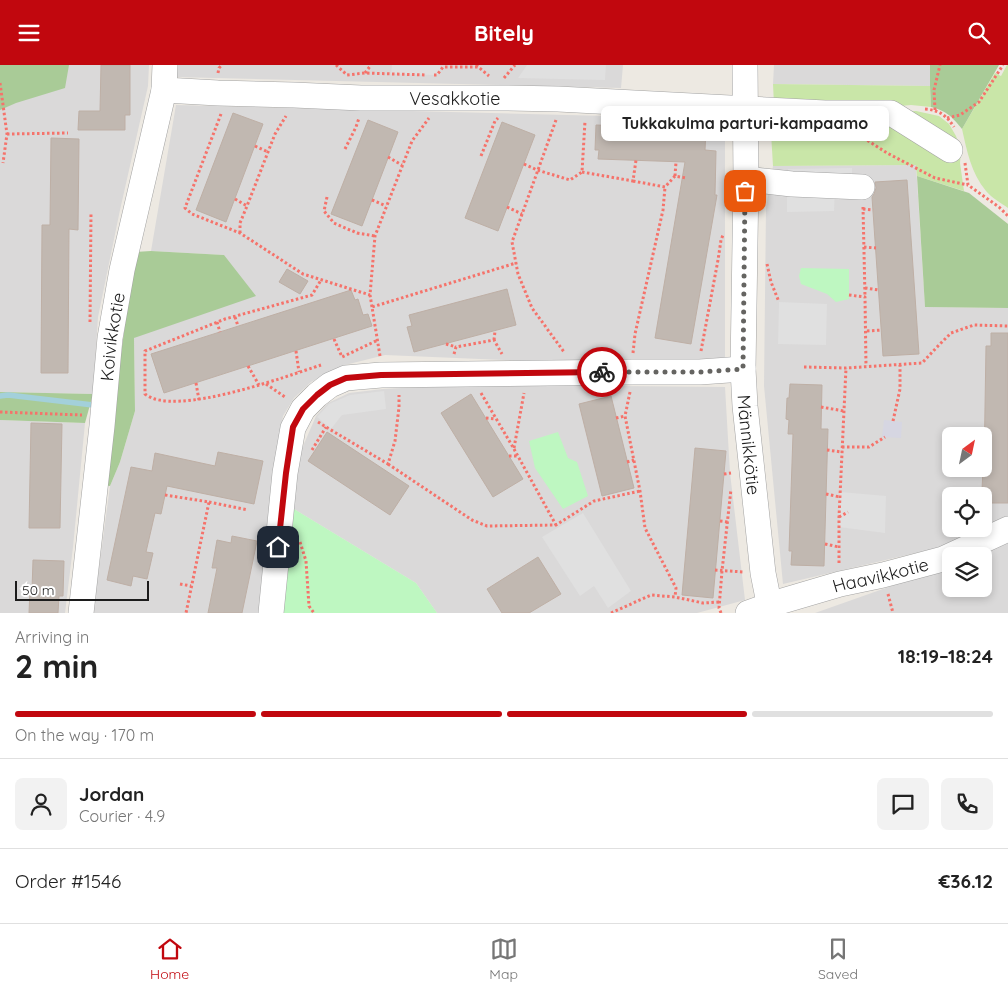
<!DOCTYPE html>
<html lang="en">
<head>
<meta charset="utf-8">
<style>
  body { margin:0; font-family:Quicksand,sans-serif; background:#f2f2f2; color:#222; height:100vh; display:flex; flex-direction:column; font-size:19px; white-space:nowrap }
  * { box-sizing:border-box; margin:0 }
  p { font-size:16px; color:#767676 }
  .icon { flex:none; width:28px; height:28px; fill:none; stroke:currentColor; stroke-width:2; stroke-linecap:round; stroke-linejoin:round }
  .map { position:relative; height:548px; overflow:hidden }
  .details { display:flex; flex-direction:column; background:#fff; flex:1 }
  .details>* { flex:none }
  .needle { width:32px; rotate:33deg }
  .buttons { position:absolute; left:942px; top:362px; display:grid; gap:10px }
  .buttons a { display:grid; place-items:center; width:50px; height:50px; border-radius:8px; background:#fff; box-shadow:0 2px 8px #0003; font-size:25px }
  .scale { position:absolute; left:15px; bottom:12px; width:134px; box-sizing:border-box; padding-left:5px; border:2px solid #1c1c1c; border-top:0; font-size:14px; line-height:18px; white-space:nowrap; color:#1c1c1c; -webkit-text-stroke:4px #fff; paint-order:stroke }
  .pin { position:absolute; display:grid; place-items:center; width:42px; height:42px; color:#fff; margin:-21px; border-radius:10px; box-shadow:0 2px 8px #0006 }
  .courier { position:absolute; display:grid; place-items:center; width:50px; height:50px; margin:-25px; border:4px solid #c1070e; border-radius:50%; background:#fff; color:#222; box-shadow:0 1px 6px #0007 }
  .bubble { position:absolute; height:35px; border-radius:8px; background:#fff; box-shadow:0 2px 8px #0003; font-size:16px; font-weight:700; line-height:35px; text-align:center }
  .overview em { font-style:normal; font-weight:700 }
  .overview div { display:flex; flex-direction:column-reverse }
  .overview { display:flex; align-items:center; justify-content:space-between; height:85px; padding:0 15px }
  h1 { font-size:32px; font-weight:700; line-height:38px }
  .bar { display:grid; grid-template-columns:repeat(4,1fr); gap:8px 5px; align-content:center; height:60px; padding:0 15px }
  .bar i { height:6px; border-radius:4px; background:#e0e0e0 }
  .bar .current { background:#c1070e }
  .bar p { grid-column:span 4 }
  .line { display:flex; align-items:center; gap:12px; padding:0 15px; border-top:1px solid #e0e0e0 }
  .line div { flex:1 }
  .round { display:grid; place-items:center; flex:none; width:52px; height:52px; border-radius:8px; background:#f2f2f2 }
  header { display:flex; justify-content:space-between; align-items:center; height:65px; padding:0 15px; background:#c1070e; color:#fff; font-size:22px; font-weight:700 }
  .menu { display:flex; justify-content:space-around; align-items:center; height:70px; border-top:1px solid #e0e0e0; background:#fff; font-size:14px; color:#767676 }
  .menu a { display:grid; justify-items:center; gap:2px }
  .menu .current { color:#c1070e }
  .map>svg:first-child { display:block }
  .residential { fill:#dad9d9; fill-rule:evenodd }
  .grass { fill:#c9e6a8 }
  .forest { fill:#a9cb97 }
  .park { fill:#bef7c1 }
  .parking { fill:#e0e0e0 }
  .plaza { fill:#d6d6e2 }
  .lines { fill:none; stroke-linecap:round; stroke-linejoin:round }
  .stream { stroke:#a3d0da; stroke-width:5.5 }
  .building { fill:#c1b8b1; stroke:#beafa5 }
  .minor-casing { stroke:#a3a3a3; stroke-width:26 }
  .path { stroke:#f5736b; stroke-width:3; stroke-dasharray:2.5 2.5; stroke-linecap:butt }
  .minor { stroke:#fff; stroke-width:25 }
  .done { stroke:#656461; stroke-width:5; stroke-dasharray:0 9 }
  .route { stroke:#c1070e; stroke-width:6 }
  .labels { text-anchor:middle; dominant-baseline:central; stroke-width:4; stroke-linejoin:round; paint-order:stroke }
  .street-label { font-size:18px; fill:#1c1c1c; stroke:#fff }
</style>
</head>
<body>
<header><svg class="icon" aria-label="menu" viewBox="0 0 24 24"><path d="M4 6h16M4 12h16M4 18h16"/></svg>Bitely<svg class="icon" aria-label="search" viewBox="0 0 24 24"><circle cx="10" cy="10" r="6"/><path d="M15 15l6 6"/></svg></header>
<div class="map">
<svg width="1008" height="548" viewBox="0 0 1008 548">
  <rect width="100%" height="100%" fill="#ede9e2"/>
  <!-- residential -->
  <g class="residential">
    <polygon points="4,0 149,0 148,21 120,145 98,252 93,329 0,327 0,33"/>
    <polygon points="175,0 623,0 621,23 175,12"/>
    <polygon points="774,0 930,0 930,21 773,19"/>
    <polygon points="176,40 725,54 725,293 700,294 632,294 572,298 385,290 345,300 311,317 294,333 283,351 275,401 264,548 93,548 110,421 120,397 135,346 134,273 224,190 151,186"/>
    <path d="M 916,100 L 925,242 L 1008,243 L 1008,452 L 984,463 L 984,431 L 951,431 L 951,464 L 981,464 L 937,483 L 783,519 L 764,321 L 766,143 L 773,101 ZM 951,371 L 984,371 L 984,404 L 951,404 Z"/>
    <polygon points="618,318 619,321 725,322 730,408 745,535 697,548 437,548 416,518 289,441 291,409 316,351 328,338 349,328 383,324 476,319"/>
    <polygon points="0,355 85,358 73,482 65,548 0,548"/>
    <polygon points="1008,477 1008,548 815,548 951,500 951,524 984,524 984,491 973,491"/>
  </g>
  <!-- grass -->
  <g class="grass">
    <path d="M 1007,0 L 1008,0 L 1008,143 C 1001,138 992,133 986,126 C 971,108 967,86 962,64 L 995,8 L 1001,11 Z"/>
    <polygon points="773,19 930,21 931,42 911,40 889,42 774,40"/>
    <polygon points="916,46 939,51 949,59 956,71 961,85 960,98 964,126 917,111 916,100 773,101 770,51"/>
  </g>
  <!-- forest -->
  <g class="forest">
    <polygon points="0,0 69,0 65,23 16,38 0,45"/>
    <path d="M 930,0 L 999,0 L 962,64 C 952,52 947,46 931,42 L 930,21 Z"/>
    <polygon points="917,111 969,128 1008,159 1008,243 925,242"/>
    <polygon points="151,186 224,190 256,231 134,273 135,346 120,397 110,421 103,420 135,187"/>
    <polygon points="0,327 93,329 85,358 0,355"/>
  </g>
  <!-- park -->
  <g class="park">
    <polygon points="801,203 849,204 849,234 836,237 827,229 801,219 799,211"/>
    <polygon points="558,367 568,393 577,397 588,431 563,444 535,403 529,376"/>
    <polygon points="289,441 416,518 437,548 281,548"/>
  </g>
  <!-- parking -->
  <g class="parking">
    <polygon points="392,0 440,0 440,5 437,10 391,9"/>
    <polygon points="527,0 606,0 605,15 518,13"/>
    <polygon points="852,103 852,122 835,121 834,146 787,147 787,118 788,104"/>
    <polygon points="779,237 827,239 826,280 778,279"/>
    <polygon points="384,326 386,344 342,350 331,364 317,352 329,339 350,330"/>
    <polygon points="840,427 886,431 885,468 839,462"/>
    <polygon points="583,448 631,526 608,543 594,521 580,531 542,472"/>
  </g>
  <!-- plaza -->
  <polygon class="plaza" points="884,355 902,357 901,373 882,372"/>
  <g class="lines">
    <!-- stream -->
    <polyline class="stream" points="0,331 8,330 93,340"/>
  </g>
  <!-- building -->
  <g class="building">
    <polygon points="101,0 130,0 130,50 125,50 125,65 78,65 79,46 100,46"/>
    <polygon points="233,48 263,59 226,157 196,145"/>
    <polygon points="368,55 398,67 362,161 331,149"/>
    <polygon points="502,57 535,70 498,166 465,153"/>
    <polygon points="596,60 706,64 705,85 716,86 715,130 717,130 691,279 655,273 685,97 598,94 599,85 595,85"/>
    <polygon points="51,73 79,74 78,165 69,164 68,308 41,308 42,160 50,160"/>
    <polygon points="907,115 919,289 883,291 872,132 874,129 876,123 875,117"/>
    <polygon points="287,204 308,216 300,229 279,217"/>
    <polygon points="507,224 516,260 414,287 407,262 412,261 409,250"/>
    <polygon points="351,225 355,235 358,234 363,250 368,249 372,261 164,328 151,289"/>
    <polygon points="991,268 1008,268 1008,438 987,438 987,425 982,425 983,404 984,404 986,281 991,281"/>
    <polygon points="790,319 822,320 821,364 828,364 824,501 791,500 792,486 789,486 793,369 788,369 789,355 786,354 787,333 789,333"/>
    <polygon points="471,329 523,414 493,432 441,348"/>
    <polygon points="611,331 634,423 602,431 579,339"/>
    <polygon points="31,358 62,359 60,463 29,463"/>
    <polygon points="327,367 409,421 390,450 308,396"/>
    <polygon points="695,383 726,386 713,533 682,530"/>
    <polygon points="218,387 263,396 254,439 167,421 161,449 155,448 146,487 153,488 147,514 133,511 131,521 107,515 131,402 152,406 155,388 215,401"/>
    <polygon points="232,471 257,476 242,548 208,548 217,503 212,503 217,475 231,478"/>
    <polygon points="538,492 561,529 529,548 502,548 487,524"/>
    <polygon points="33,495 64,496 63,531 59,531 58,548 29,548 30,525 32,525"/>
  </g>
  <g class="lines">
    <!-- minor casing -->
    <g class="minor-casing">
      <g id="minor">
        <path id="s1" d="M 745,0 L 746,114 L 743,304 L 745,341 L 763,508 L 771,548"/>
        <path id="s2" d="M 164,25 L 218,28 L 294,30 L 361,33 L 505,33 L 558,34 L 825,48 L 891,48 L 950,85"/>
        <polyline points="746,114 792,119 862,122"/>
        <path id="s3" d="M 81,548 L 102,361 L 110,273 L 122,205 L 164,25 L 165,0"/>
        <polyline points="271,548 285,408 293,363 303,344 317,330 330,320 346,313 381,310 633,307 700,307 743,304"/>
        <path id="s4" d="M 748,548 L 779,537 L 840,519 L 883,510 L 943,494 L 1008,464"/>
      </g>
    </g>
    <!-- path -->
    <g class="path">
      <polyline points="336,0 347,10 365,8 426,10"/>
      <polyline points="476,0 489,11"/>
      <polyline points="218,8 219,3 222,0"/>
      <polyline points="365,8 371,0"/>
      <polyline points="434,10 437,10 443,2 479,2"/>
      <polyline points="504,13 515,0"/>
      <polyline points="0,18 7,69 3,98"/>
      <path d="M 925,44 C 939,45 946,50 954,62"/>
      <polyline points="935,45 934,25 940,0"/>
      <polyline points="221,49 185,143 192,149 240,168 303,209 370,230"/>
      <polyline points="947,53 960,50 979,37 1003,0"/>
      <polyline points="556,55 512,177 518,209 532,243 564,287"/>
      <polyline points="7,69 68,68"/>
      <polyline points="859,70 887,88 935,113 968,120"/>
      <polyline points="255,81 268,87"/>
      <polyline points="345,84 356,62 359,53"/>
      <polyline points="481,91 495,56 498,53"/>
      <polyline points="388,92 402,100"/>
      <polyline points="965,98 968,120 999,142 1008,151"/>
      <polyline points="524,99 537,105 570,115 582,107 585,56"/>
      <polyline points="582,107 633,116 636,95"/>
      <polyline points="675,111 676,97"/>
      <polyline points="633,116 665,122 675,111 686,113"/>
      <polyline points="327,132 324,146 334,158 357,168 375,171"/>
      <polyline points="235,134 247,141"/>
      <polyline points="372,135 386,141"/>
      <polyline points="507,142 522,149"/>
      <polyline points="863,142 865,232"/>
      <polyline points="863,144 873,145"/>
      <polyline points="240,168 240,158 247,141 275,69 286,51"/>
      <polyline points="864,182 876,183"/>
      <polyline points="767,199 771,217 779,237"/>
      <polyline points="865,223 879,225"/>
      <polyline points="849,230 865,232 866,301"/>
      <polyline points="372,242 370,230 375,171 412,76 429,53"/>
      <polyline points="235,252 238,261"/>
      <polyline points="90,257 91,147"/>
      <polyline points="217,257 220,267"/>
      <polyline points="867,266 882,265"/>
      <polyline points="334,274 342,292 378,275"/>
      <polyline points="494,275 495,266"/>
      <polyline points="446,279 456,282"/>
      <polyline points="296,286 299,307"/>
      <polyline points="701,286 718,195 721,175 723,170"/>
      <polyline points="633,288 635,269 663,145 665,122"/>
      <polyline points="454,289 456,282 494,275 502,289"/>
      <polyline points="380,291 372,242 516,198"/>
      <path d="M 321,300 C 287,311 174,353 145,329 L 145,286 L 225,254 L 312,230 L 321,215"/>
      <polyline points="248,301 259,320"/>
      <polyline points="804,302 846,303 922,298 938,281 951,268 974,260 1008,261"/>
      <polyline points="196,318 199,335"/>
      <polyline points="266,319 285,332"/>
      <polyline points="630,327 625,351 640,426 645,463 676,523 675,532"/>
      <polyline points="481,328 514,384 556,460"/>
      <polyline points="821,342 844,346"/>
      <polyline points="0,347 82,350"/>
      <polyline points="486,353 496,354"/>
      <polyline points="616,353 625,351"/>
      <polyline points="893,356 900,324 900,300"/>
      <polyline points="318,357 326,362 388,399 395,376 399,342 399,330"/>
      <polyline points="842,382 869,382 885,372"/>
      <polyline points="514,383 524,328"/>
      <polyline points="312,385 326,362"/>
      <polyline points="827,385 842,387"/>
      <polyline points="509,391 518,391"/>
      <polyline points="627,397 634,395"/>
      <polyline points="388,399 472,455 487,461 556,460 594,436 640,426"/>
      <polyline points="724,409 731,408"/>
      <polyline points="826,429 840,432"/>
      <polyline points="165,430 209,437 186,548"/>
      <polyline points="209,437 248,445"/>
      <polyline points="839,452 848,447"/>
      <polyline points="720,456 728,457"/>
      <polyline points="300,477 306,496 309,541 314,548"/>
      <polyline points="825,479 839,482"/>
      <polyline points="839,498 839,452 846,303"/>
      <polyline points="715,505 743,507"/>
      <polyline points="180,519 191,521"/>
      <polyline points="888,529 893,548"/>
      <polyline points="611,548 651,530 675,532 703,538 720,537"/>
      <polyline points="721,548 719,543 722,506 731,424"/>
    </g>
    <!-- minor -->
    <use href="#minor" class="minor"/>
  </g>
  <g class="lines">
    <!-- done -->
    <polyline class="done" points="602,307 700,307 743,304 745,126"/>
    <!-- route -->
    <polyline class="route" points="278,482 286,408 293,362 303,344 317,330 330,320 346,313 381,310 602,307"/>
  </g>
  <g class="labels">
    <!-- street labels -->
    <g class="street-label">
      <text stroke="none"><textPath href="#s2" startOffset="291">Vesakkotie</textPath></text>
      <text stroke="none"><textPath href="#s3" startOffset="278">Koivikkotie</textPath></text>
      <text stroke="none"><textPath href="#s1" startOffset="380">Männikkötie</textPath></text>
      <text stroke="none"><textPath href="#s4" startOffset="138">Haavikkotie</textPath></text>
    </g>
  </g>
</svg>
<div class="buttons">
<a><svg class="needle" viewBox="-14 -14 28 28"><path d="M0-13l5 13h-10z" fill="#e53935"/><path d="M0 13l5-13h-10z" fill="#767676"/></svg></a>
<a><svg class="icon" aria-label="locate" viewBox="0 0 24 24"><circle cx="12" cy="12" r="6"/><path d="M12 2v4M12 18v4M2 12h4M18 12h4"/></svg></a>
<a><svg class="icon" aria-label="layers" viewBox="0 0 24 24"><path d="M12 4l9 5-9 5-9-5zM3 14l9 5 9-5"/></svg></a>
</div>
<div class="scale">50 m</div>
<div class="pin" style="left:745px;top:126px;background:#ea580c"><svg class="icon" aria-label="bag" viewBox="0 0 24 24"><path d="M5 8h14l-1 12H6zM9 8a3 3 0 0 1 6 0"/></svg></div>
<div class="pin" style="left:278px;top:482px;background:#1f2937"><svg class="icon" aria-label="home" viewBox="0 0 24 24"><path d="M3 11l9-7 9 7M6 9v11h12V9"/></svg></div>
<div class="courier" style="left:602px;top:307px"><svg class="icon" aria-label="bike" viewBox="0 0 24 24"><circle cx="6" cy="16" r="4"/><circle cx="18" cy="16" r="4"/><path d="M6 16l4-8h5l3 8M10 8l3 8H6M13 5h3"/></svg></div>
<div class="bubble" style="left:601px;top:41px;width:288px">Tukkakulma parturi-kampaamo</div>
</div>
<section class="details">
<div class="overview"><div><h1>2 min</h1><p>Arriving in</p></div><em>18:19–18:24</em></div>
<div class="bar"><i class="current"></i><i class="current"></i><i class="current"></i><i></i><p>On the way · 170 m</p></div>
<div class="line" style="height:90px"><a class="round"><svg class="icon" aria-label="person" viewBox="0 0 24 24"><circle cx="12" cy="8" r="4"/><path d="M4 21q1-7 8-7t8 7"/></svg></a><div><b>Jordan</b><p>Courier · 4.9</p></div><a class="round"><svg class="icon" aria-label="chat" viewBox="0 0 24 24"><path d="M4 5h16v11H9l-5 4z"/></svg></a><a class="round"><svg class="icon" aria-label="phone" viewBox="0 0 24 24"><path d="M5 4h4l2 5-3 2q2 4 5 5l2-3 5 2v4C11 20 4 13 5 4z"/></svg></a></div>
<div class="line" style="height:65px"><div>Order #1546</div><b>€36.12</b></div>
</section>
<nav class="menu">
<a class="current"><svg class="icon" aria-label="home" viewBox="0 0 24 24"><path d="M3 11l9-7 9 7M6 9v11h12V9"/></svg>Home</a>
<a><svg class="icon" aria-label="map" viewBox="0 0 24 24"><path d="M3 6l6-2 6 2 6-2v14l-6 2-6-2-6 2zM9 4v14M15 6v14"/></svg>Map</a>
<a><svg class="icon" aria-label="saved" viewBox="0 0 24 24"><path d="M7 4h10v16l-5-4-5 4z"/></svg>Saved</a>
</nav>
</body>
</html>
